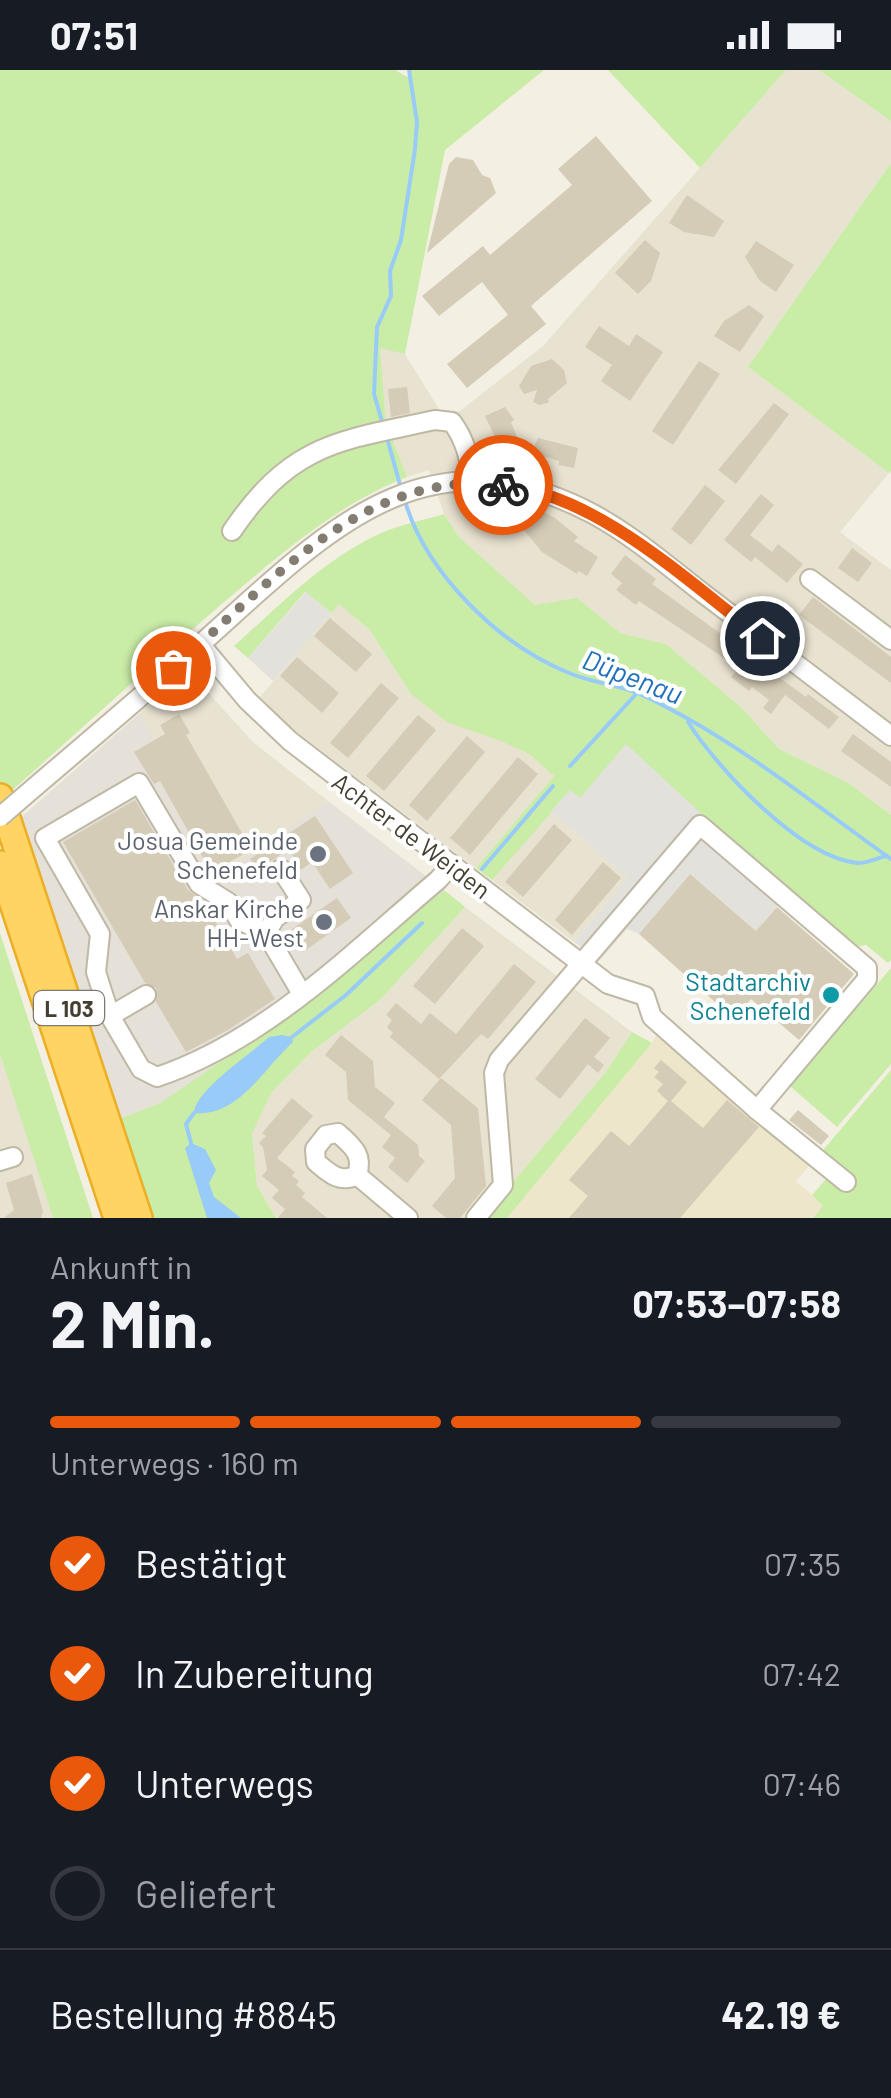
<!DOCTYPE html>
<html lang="de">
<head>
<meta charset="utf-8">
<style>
  body { margin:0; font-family:Barlow,sans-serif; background:#242831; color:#f1f3f6; height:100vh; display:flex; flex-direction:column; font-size:38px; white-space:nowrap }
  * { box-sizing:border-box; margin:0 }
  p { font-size:32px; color:#9ea1a6 }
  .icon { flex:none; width:55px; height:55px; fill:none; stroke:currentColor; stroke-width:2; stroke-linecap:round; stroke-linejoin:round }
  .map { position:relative; height:1148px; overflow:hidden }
  .details { display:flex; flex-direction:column; background:#171b24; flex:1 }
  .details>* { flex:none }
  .pin { position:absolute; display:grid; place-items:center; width:85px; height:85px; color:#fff; margin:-42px; border:5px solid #fff; border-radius:50%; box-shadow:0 2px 10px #0007 }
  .courier { position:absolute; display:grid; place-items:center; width:100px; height:100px; margin:-50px; border:8px solid #ea580c; border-radius:50%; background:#fff; color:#222; box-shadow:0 2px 12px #0007 }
  .overview em { font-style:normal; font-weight:700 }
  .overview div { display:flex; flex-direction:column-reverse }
  .overview { display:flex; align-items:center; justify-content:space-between; height:170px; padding:0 50px }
  h1 { font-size:65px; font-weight:700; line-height:75px }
  .bar { display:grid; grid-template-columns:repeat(4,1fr); gap:15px 10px; align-content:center; height:120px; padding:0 50px }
  .bar i { height:12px; border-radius:8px; background:#363941 }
  .bar .current { background:#ea580c }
  .bar p { grid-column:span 4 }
  .line { display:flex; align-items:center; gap:25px; padding:0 50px; border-top:2px solid #363941 }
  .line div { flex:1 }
  ol { padding:0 50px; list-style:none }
  li { display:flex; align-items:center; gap:30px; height:110px }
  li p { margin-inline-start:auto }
  li .icon { padding:10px; border-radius:50%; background:#ea580c; color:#fff; stroke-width:4 }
  li:last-child { color:#9ea1a6 }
  li i { width:55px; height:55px; border:5px solid #363941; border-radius:50% }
  .status { display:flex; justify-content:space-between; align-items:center; height:70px; padding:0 50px; background:#171b24; direction:ltr }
  .status svg { height:28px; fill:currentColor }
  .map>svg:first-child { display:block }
  .residential { fill:#e8e2d0 }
  .industrial { fill:#e5e0d8 }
  .education { fill:#eee6cb }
  .green { fill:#c9eca7 }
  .parking { fill:#e3e1dc }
  .water { fill:#98cbf7 }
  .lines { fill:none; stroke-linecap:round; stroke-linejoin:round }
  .stream { stroke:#98cbf7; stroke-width:4 }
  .building { fill:#d5ccb7 }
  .minor-casing { stroke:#bfb8a5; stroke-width:22 }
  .highway-casing { stroke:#ecae24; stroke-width:30 }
  .minor { stroke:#fff; stroke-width:18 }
  .highway { stroke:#ffd462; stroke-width:25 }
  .minor-bridge-casing { stroke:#bfb8a5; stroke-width:22; stroke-linecap:butt }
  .minor-bridge { stroke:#fff; stroke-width:18 }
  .done { stroke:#827d70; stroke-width:10; stroke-dasharray:0 18 }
  .route { stroke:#ea580c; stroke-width:12 }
  .worship-dot { fill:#6b7280; stroke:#fff; stroke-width:4 }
  .culture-dot { fill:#0f9aa8; stroke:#fff; stroke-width:4 }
  .labels { text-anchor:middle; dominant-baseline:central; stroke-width:8; stroke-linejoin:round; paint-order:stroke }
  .shield { fill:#fff; stroke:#7d7970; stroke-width:2.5 }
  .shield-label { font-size:22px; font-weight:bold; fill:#453f32 }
  .street-label { font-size:25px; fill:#453f32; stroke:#fff }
  .worship-label { font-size:25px; fill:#5b616d; stroke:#fff; text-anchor:end }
  .culture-label { font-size:25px; fill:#0d838f; stroke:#fff; text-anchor:end }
  .water-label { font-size:28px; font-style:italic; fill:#2271bb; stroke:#fff }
</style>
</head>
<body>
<div class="status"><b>07:51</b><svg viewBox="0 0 49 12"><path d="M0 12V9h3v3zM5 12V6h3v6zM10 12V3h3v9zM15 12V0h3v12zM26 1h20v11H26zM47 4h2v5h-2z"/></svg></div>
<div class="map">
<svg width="891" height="1148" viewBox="0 0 891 1148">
  <rect width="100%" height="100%" fill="#f3efe3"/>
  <!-- residential -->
  <g class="residential">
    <polygon points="786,0 819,0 891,51 891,93 748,297 889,403 840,462 891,500 891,745 850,714 779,679 742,638 666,574 620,563 577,529 535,535 459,467 444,444 429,400 407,407 386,354 380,277 405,284 442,344 460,341 543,276"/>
    <polygon points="339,533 369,559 411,624 529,684 554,706 476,798 285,653 260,627"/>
    <polygon points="182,604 191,604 254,673 328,731 228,801 140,643"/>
    <polygon points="551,741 628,808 574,872 492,810"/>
    <polygon points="465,837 632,962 605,1003 483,1148 276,1148 257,1116 252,1064 271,1023 311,982 381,929"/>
    <polygon points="0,984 26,1063 53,1148 0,1148"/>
  </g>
  <!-- industrial -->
  <polygon class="industrial" points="140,643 228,800 328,731 444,820 308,932 160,1033 119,1049 19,749"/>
  <!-- education -->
  <polygon class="education" points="662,954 814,1090 796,1111 824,1136 813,1148 507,1148 652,973"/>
  <!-- green -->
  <g class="green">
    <path d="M 0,0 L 395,0 L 407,7 L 411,0 L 544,0 L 445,80 L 405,284 L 380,278 L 386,353 L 407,407 C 336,435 282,483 224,532 C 148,597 75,665 0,731 Z"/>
    <polygon points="608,0 786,0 700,98"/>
    <polygon points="819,0 891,0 891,51"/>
    <polygon points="891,93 891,401 889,403 748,297"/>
    <path d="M 444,444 L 459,467 L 535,535 L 577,528 L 620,563 L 666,574 L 742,638 L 779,679 L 850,714 L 891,745 L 891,890 L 888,893 L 866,875 L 852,878 L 788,824 L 580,728 L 570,721 L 492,810 L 476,798 L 554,706 L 529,684 L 501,671 L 447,652 L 411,624 L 369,559 L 339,534 L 331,543 L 305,522 L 248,588 L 234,576 C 278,537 322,491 377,465 C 397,455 422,451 444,444 Z"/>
    <polygon points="444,820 465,837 381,929 311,982 271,1023 252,1064 257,1116 276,1148 151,1148 119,1049 160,1033 308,932"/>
    <polygon points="0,863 93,1148 53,1148 0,984"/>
    <polygon points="891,898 891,994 837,1057 790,1016"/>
    <polygon points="632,962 652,973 507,1148 483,1148 605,1003"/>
    <polygon points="891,1000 891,1148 813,1148 823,1136 812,1125 836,1098 819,1085"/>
  </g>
  <!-- parking -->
  <g class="parking">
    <polygon points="306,522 331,543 273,611 248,588"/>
    <polygon points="626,674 788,824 756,861 690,804 639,864 627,859 600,890 574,872 628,808 551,741 570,720 580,728"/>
  </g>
  <!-- water -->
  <g class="water">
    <path d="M 282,965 L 292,967 L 293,972 C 263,999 238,1048 194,1043 C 195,1020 251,984 269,967 Z"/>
    <polygon points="191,1073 205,1079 216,1100 209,1113 214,1127 241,1148 207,1148 185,1078"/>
  </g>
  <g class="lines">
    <!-- stream -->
    <g class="stream">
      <polyline points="383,355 374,324 377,257 391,226 390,201 401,170 415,79 417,52 409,0"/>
      <polyline points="387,368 402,422"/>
      <path d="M 405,431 C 426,503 499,575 569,603 C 590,612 613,614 635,622 C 651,628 668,638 683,646 C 757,687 822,740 891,789"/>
      <path d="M 688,652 C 717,698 800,787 857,793 C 865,794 877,788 886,786"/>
      <polyline points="570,696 637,623"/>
      <polyline points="482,799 553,716"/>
      <polyline points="292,967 346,925 422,853"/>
      <polyline points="191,1073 186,1054 194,1043"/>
    </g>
  </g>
  <!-- building -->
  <g class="building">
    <polygon points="596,66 652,131 531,236 546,254 467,318 447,294 508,245 482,212 439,246 422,226 483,176 490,185 572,115 558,99"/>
    <polygon points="456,87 473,90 482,105 490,108 496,123 427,183 449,94"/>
    <polygon points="687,125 724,151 714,167 684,162 669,153"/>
    <polygon points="645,170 660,183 651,211 638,224 615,203"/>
    <polygon points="756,171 794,195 776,222 760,211 745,187"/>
    <polygon points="749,235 764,246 740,282 714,266 724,251"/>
    <polygon points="599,256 629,276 636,264 663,282 630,331 601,311 612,295 585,277"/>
    <polygon points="552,289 564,300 567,313 548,329 549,332 540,335 533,332 537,320 524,324 519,316 531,296"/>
    <polygon points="699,291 720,304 673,375 652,361"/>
    <polygon points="407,317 410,343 391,347 388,319"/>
    <polygon points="774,333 789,344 736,414 718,400"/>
    <polygon points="505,337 514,350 511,352 519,372 501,380 485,346"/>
    <polygon points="538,368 578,378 574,398 559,395 559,391 546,387 543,391 530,385"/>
    <polygon points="705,415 725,431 691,475 671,459"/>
    <polygon points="761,424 774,435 750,465 772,482 778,474 803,494 787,513 755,487 751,492 724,470"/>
    <polygon points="538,439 555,448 578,467 574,471 598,487 587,506 578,501 577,504 542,482 520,455"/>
    <polygon points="852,478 872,493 858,512 838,498"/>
    <polygon points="625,485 656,509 652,514 739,577 771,606 773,603 806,627 808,624 839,647 829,659 785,625 771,644 763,638 769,630 752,617 749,621 731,607 739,598 639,531 636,535 616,520 622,513 611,504"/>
    <polygon points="813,527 891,587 891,613 799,545"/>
    <polygon points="330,548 372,584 356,602 314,566"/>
    <polygon points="297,587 339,623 322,643 280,606"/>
    <polygon points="381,613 399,628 348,688 330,673"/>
    <polygon points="179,644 190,663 186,665 243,765 235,769 244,784 211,802 160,711 154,714 134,682 165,664 160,655"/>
    <polygon points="418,645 436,660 384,721 366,706"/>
    <polygon points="853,664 891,692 891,717 841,681"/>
    <polygon points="467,666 485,682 427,751 409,735"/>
    <polygon points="518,687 538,704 470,785 450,768"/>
    <polygon points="135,730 188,820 204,832 237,889 248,883 275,929 228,960 186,982 156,932 156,918 145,913 63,772"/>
    <polygon points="315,746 353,803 330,819 312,792 301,800 289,779 258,800 250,789"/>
    <polygon points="554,754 572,770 523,827 505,812"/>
    <polygon points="603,792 621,808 572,865 555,850"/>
    <polygon points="690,804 756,861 777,837 854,904 799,970 751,929 734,949 639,864"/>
    <polygon points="337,828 351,848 303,882 288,862"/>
    <polygon points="462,858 484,876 435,934 413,916"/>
    <polygon points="514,894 536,912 488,969 481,964 439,1009 390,967 393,963 387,957 392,950 386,945 396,933 421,954 430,943 456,964"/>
    <polygon points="585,948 610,968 594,987 604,995 598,1003 588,994 560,1029 535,1009"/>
    <polygon points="341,965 373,991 375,1017 395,1033 384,1047 418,1075 419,1086 425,1091 407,1113 388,1097 395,1088 382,1077 391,1065 348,1030 346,1002 325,985"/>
    <polygon points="661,990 687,1012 671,1031 703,1058 727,1030 759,1057 680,1148 569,1148 588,1126 569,1110 611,1061 629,1076 668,1031 657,1021 663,1014 654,1007 659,1002 654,998"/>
    <polygon points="441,1008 478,1038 486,1116 460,1148 446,1148 432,1136 455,1108 451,1055 422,1030"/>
    <polygon points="292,1028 313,1046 277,1088 295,1102 292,1106 299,1111 296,1115 305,1123 302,1127 327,1148 278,1148 285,1139 272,1128 279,1120 262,1106 267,1100 263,1077 259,1073 266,1066 262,1063"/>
    <polygon points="798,1040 829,1066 821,1075 789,1050"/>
    <polygon points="32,1104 43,1141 41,1148 4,1148 14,1140 6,1113"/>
  </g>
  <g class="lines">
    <!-- minor casing -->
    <g class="minor-casing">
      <g id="minor">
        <path d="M 232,461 C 292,373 338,371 435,350 L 452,352 C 466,371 471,390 471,413"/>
        <polyline points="810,509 891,570"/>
        <polyline points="201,575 247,630 290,671 608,914 645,926 652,947 757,1040 846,1112"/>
        <path d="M 36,716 C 92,668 148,621 203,572 C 322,466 422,354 593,444 C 632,465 668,496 704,524 C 766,571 828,618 891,666"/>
        <polyline points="266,863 275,848 301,830 281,799"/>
        <path d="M 302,924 L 266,863 L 239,850 L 228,832 L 199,814 L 139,713 L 45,768 L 100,864 L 96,902 L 110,946 L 141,999 L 157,1007 C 266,970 352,883 438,810 L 452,794"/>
        <polyline points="110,946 146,925"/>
        <path d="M 338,1063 C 352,1076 364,1084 357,1105 C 340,1114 329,1103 316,1092 L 315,1079 L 326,1065 Z"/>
        <polyline points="0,1091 13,1087"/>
        <polyline points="357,1105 408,1148"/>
        <polyline points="476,1148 503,1115 494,1003 499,990 700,755 867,898 867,909 757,1040"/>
      </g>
    </g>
    <!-- highway casing -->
    <g class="highway-casing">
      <g id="highway">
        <polyline points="0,727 139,1148"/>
        <polyline points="0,794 117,1148"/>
      </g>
    </g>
    <!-- minor -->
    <use href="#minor" class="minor"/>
    <!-- highway -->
    <use href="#highway" class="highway"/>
    <!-- minor-bridge casing -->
    <g class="minor-bridge-casing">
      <polyline id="minor-bridge" points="0,747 36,716"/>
    </g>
    <!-- minor-bridge -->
    <use href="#minor-bridge" class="minor-bridge"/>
  </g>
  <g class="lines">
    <!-- done -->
    <path class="done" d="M 173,598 C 270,515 362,399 503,415"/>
    <!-- route -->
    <path class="route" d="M 503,415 C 599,426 687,511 762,568"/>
  </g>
  <!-- markers -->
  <g class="worship-dot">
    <circle cx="318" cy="784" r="10"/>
    <circle cx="324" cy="852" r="10"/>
  </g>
  <circle class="culture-dot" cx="831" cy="925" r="10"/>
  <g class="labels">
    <!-- shield labels -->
    <rect class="shield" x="34" y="921" width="70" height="34" rx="8"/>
    <g class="shield-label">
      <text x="69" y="938">L 103</text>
    </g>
    <!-- street labels -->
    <g class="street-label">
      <text transform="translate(412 765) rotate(37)">Achter de Weiden</text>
    </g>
    <!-- worship labels -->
    <g class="worship-label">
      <text x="298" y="770">Josua Gemeinde<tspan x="298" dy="29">Schenefeld</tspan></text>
      <text x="304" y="838">Anskar Kirche<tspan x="304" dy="29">HH-West</tspan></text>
    </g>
    <!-- culture labels -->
    <g class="culture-label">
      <text x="811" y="911">Stadtarchiv<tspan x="811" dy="29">Schenefeld</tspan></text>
    </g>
    <!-- water labels -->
    <g class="water-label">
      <text transform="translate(633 606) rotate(21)">Düpenau</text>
    </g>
  </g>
</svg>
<div class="pin" style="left:173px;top:598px;background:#ea580c"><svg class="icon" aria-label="bag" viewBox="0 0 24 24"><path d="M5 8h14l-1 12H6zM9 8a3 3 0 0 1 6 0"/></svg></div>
<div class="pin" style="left:762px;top:568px;background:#1f2937"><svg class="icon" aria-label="home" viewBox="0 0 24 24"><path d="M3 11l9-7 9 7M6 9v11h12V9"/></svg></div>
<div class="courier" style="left:503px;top:415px"><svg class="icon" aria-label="bike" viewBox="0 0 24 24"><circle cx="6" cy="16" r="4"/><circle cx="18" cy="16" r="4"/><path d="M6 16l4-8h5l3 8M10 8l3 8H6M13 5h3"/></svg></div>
</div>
<section class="details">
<div class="overview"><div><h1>2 Min.</h1><p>Ankunft in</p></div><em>07:53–07:58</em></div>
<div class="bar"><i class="current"></i><i class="current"></i><i class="current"></i><i></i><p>Unterwegs · 160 m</p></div>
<ol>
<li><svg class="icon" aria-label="check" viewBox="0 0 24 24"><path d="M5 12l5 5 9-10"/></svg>Bestätigt<p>07:35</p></li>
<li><svg class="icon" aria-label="check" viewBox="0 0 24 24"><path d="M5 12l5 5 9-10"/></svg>In Zubereitung<p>07:42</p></li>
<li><svg class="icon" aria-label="check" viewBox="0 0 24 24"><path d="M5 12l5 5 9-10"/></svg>Unterwegs<p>07:46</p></li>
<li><i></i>Geliefert</li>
</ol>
<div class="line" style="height:130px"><div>Bestellung #8845</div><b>42.19 €</b></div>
</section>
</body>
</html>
